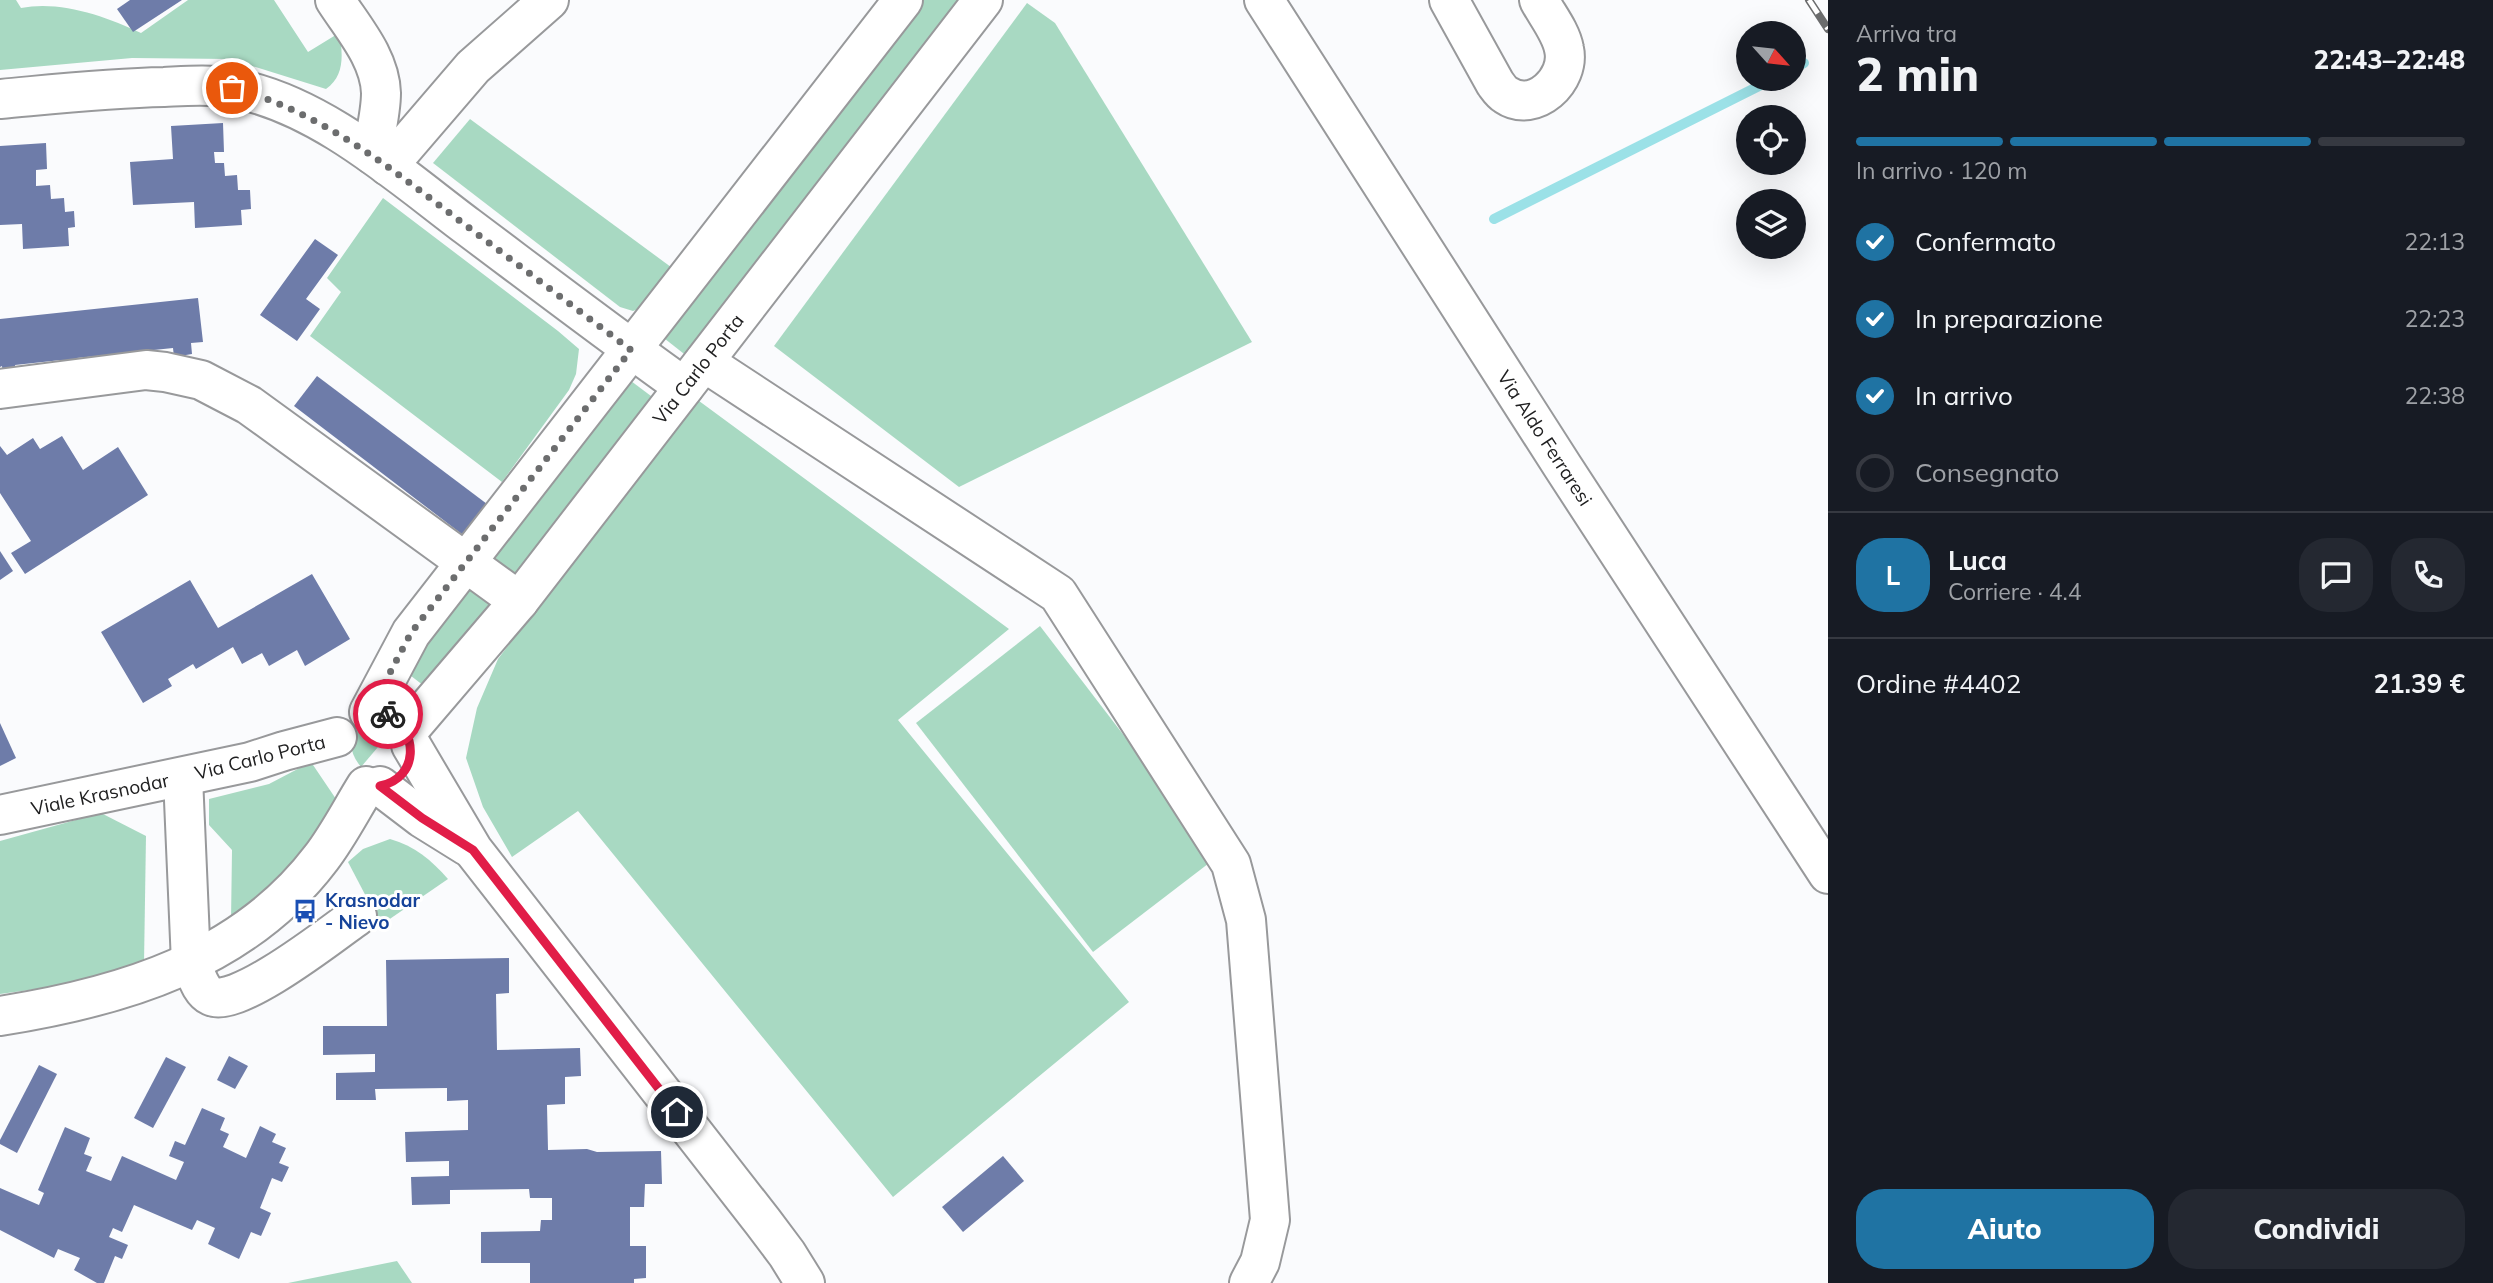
<!DOCTYPE html>
<html lang="it">
<head>
<meta charset="utf-8">
<style>
  body { margin:0; font-family:Mulish,sans-serif; background:#242831; color:#f1f3f6; height:100vh; display:flex; flex-direction:column; font-size:26px; white-space:nowrap }
  * { box-sizing:border-box; margin:0 }
  p { font-size:23px; color:#9ea1a6 }
  .icon { flex:none; width:38px; height:38px; fill:none; stroke:currentColor; stroke-width:2; stroke-linecap:round; stroke-linejoin:round }
  .map { position:relative; flex:1; overflow:hidden }
  .drawer { display:flex; flex-direction:column; background:#171b24; width:665px }
  .drawer>* { flex:none }
  .needle { width:46px; rotate:117deg }
  .fabs { position:absolute; left:1736px; top:21px; display:grid; gap:14px }
  .fabs a { display:grid; place-items:center; width:70px; height:70px; border-radius:50%; background:#171b24; box-shadow:0 7px 28px #0002; font-size:35px }
  .pin { position:absolute; display:grid; place-items:center; width:60px; height:60px; color:#fff; margin:-30px; border:4px solid #fff; border-radius:50%; box-shadow:0 2px 7px #0007 }
  .courier { position:absolute; display:grid; place-items:center; width:70px; height:70px; margin:-35px; border:5px solid #e11d48; border-radius:50%; background:#fff; color:#222; box-shadow:0 2px 9px #0007 }
  .overview em { font-style:normal; font-weight:800 }
  .overview div { display:flex; flex-direction:column-reverse }
  .overview { display:flex; align-items:center; justify-content:space-between; height:119px; padding:0 28px }
  h1 { font-size:46px; font-weight:800; line-height:52px }
  .bar { display:grid; grid-template-columns:repeat(4,1fr); gap:10px 7px; align-content:center; height:84px; padding:0 28px }
  .bar i { height:9px; border-radius:5px; background:#363941 }
  .bar .active { background:#1f73a3 }
  .bar p { grid-column:span 4 }
  .line { display:flex; align-items:center; gap:18px; padding:0 28px; border-top:2px solid #363941 }
  .line div { flex:1 }
  .round { display:grid; place-items:center; flex:none; width:74px; height:74px; border-radius:28px; background:#242831 }
  ol { padding:0 28px; list-style:none }
  li { display:flex; align-items:center; gap:21px; height:77px }
  li p { margin-inline-start:auto }
  li .icon { padding:7px; border-radius:50%; background:#1f73a3; color:#fff; stroke-width:4 }
  li:last-child { color:#9ea1a6 }
  li i { width:38px; height:38px; border:4px solid #363941; border-radius:50% }
  .button { display:flex; gap:14px; margin-top:auto; padding:14px 28px }
  .button a { flex:1; height:80px; border-radius:28px; background:#1f73a3; color:#fff; font-size:28px; font-weight:800; line-height:80px; text-align:center }
  .button a+a { background:#242831; color:#f1f3f6 }
  main { display:flex; flex:1; min-height:0 }
  .map>svg:first-child { display:block }
  .green { fill:#a8d9c2 }
  .lines { fill:none; stroke-linecap:round; stroke-linejoin:round }
  .stream { stroke:#9be1e7; stroke-width:10 }
  .building { fill:#6e7ca9 }
  .minor-casing { stroke:#98999b; stroke-width:42 }
  .major-casing { stroke:#98999b; stroke-width:42 }
  .minor { stroke:#fff; stroke-width:38 }
  .major { stroke:#fff; stroke-width:38 }
  .rail-casing { stroke:#6b6c6d; stroke-width:8 }
  .rail { stroke:#fff; stroke-width:5; stroke-dasharray:16; stroke-linecap:butt }
  .done { stroke:#6c6d6e; stroke-width:7; stroke-dasharray:0 12.6 }
  .route { stroke:#e11d48; stroke-width:9 }
  .labels { text-anchor:middle; dominant-baseline:central; stroke-width:6; stroke-linejoin:round; paint-order:stroke }
  .street-label { font-size:19px; fill:#202021; stroke:#fff }
  .transit-label { font-size:19px; font-weight:bold; fill:#164399; stroke:#fff; text-anchor:start }
</style>
</head>
<body>
<main>
<div class="map">
<svg width="1828" height="1283" viewBox="0 0 1828 1283">
  <rect width="100%" height="100%" fill="#fafbfd"/>
  <!-- green -->
  <g class="green">
    <path d="M 0,0 L 16,0 L 21,8 C 59,0 106,16 141,33 L 188,0 L 274,0 L 308,52 L 339,33 C 343,53 345,76 326,89 L 230,59 L 132,58 L 0,70 Z"/>
    <polygon points="921,0 962,0 688,357 660,335"/>
    <polygon points="1027,3 1055,23 1252,342 959,487 774,346"/>
    <polygon points="470,119 675,270 643,307 633,311 620,307 433,163"/>
    <polygon points="383,198 558,331 579,349 576,374 569,390 502,482 310,336 341,292 327,278"/>
    <polygon points="627,378 655,399 512,582 485,561"/>
    <polygon points="695,398 1009,629 898,720 1129,1002 893,1197 578,811 512,857 483,807 466,758 477,708 498,659"/>
    <polygon points="470,581 496,602 428,689 402,669"/>
    <polygon points="1040,626 1217,857 1093,952 916,723"/>
    <path d="M 382,717 L 401,720 L 361,767 C 348,751 348,737 361,720 Z"/>
    <polygon points="311,762 336,799 311,842 264,893 231,921 232,850 209,825 209,799 269,784"/>
    <polygon points="101,813 146,836 144,963 73,984 0,994 0,841"/>
    <path d="M 390,839 C 415,846 431,860 448,879 L 381,925 L 348,862 L 363,849 Z"/>
    <polygon points="397,1261 412,1283 288,1283"/>
  </g>
  <g class="lines">
    <!-- stream -->
    <g class="stream">
      <polyline points="1794,68 1804,63"/>
      <polyline points="1494,219 1773,79"/>
    </g>
  </g>
  <!-- building -->
  <g class="building">
    <polygon points="130,0 182,0 133,32 117,9"/>
    <polygon points="223,123 224,152 214,152 215,163 224,163 225,176 237,175 238,190 250,190 251,209 241,210 242,225 195,228 194,202 133,205 130,162 173,159 171,126"/>
    <polygon points="46,143 47,169 36,170 36,186 50,185 51,199 64,198 65,212 74,211 75,227 68,228 69,246 23,249 22,224 0,225 0,146"/>
    <polygon points="315,239 338,255 306,299 320,309 297,341 260,315"/>
    <polygon points="198,298 203,342 191,343 192,354 174,357 173,348 77,358 78,367 62,369 61,360 15,365 16,374 3,375 2,366 0,367 0,319"/>
    <polygon points="317,376 487,504 463,535 294,406"/>
    <polygon points="62,436 83,470 118,447 148,495 25,574 11,553 31,541 0,493 0,446 7,455 33,438 40,449"/>
    <polygon points="0,551 13,571 0,580"/>
    <polygon points="312,574 350,639 305,666 297,650 269,666 262,653 242,664 233,647 196,669 193,664 168,679 172,686 143,703 101,632 190,580 218,628"/>
    <polygon points="0,723 16,758 0,766"/>
    <polygon points="509,958 509,993 496,994 497,1050 580,1048 581,1076 565,1077 565,1104 547,1105 548,1150 587,1149 597,1152 661,1151 662,1184 645,1184 644,1207 630,1207 630,1246 646,1246 646,1278 634,1279 634,1283 530,1283 530,1263 481,1263 481,1232 540,1231 541,1220 552,1220 552,1198 530,1198 529,1189 450,1190 450,1204 412,1205 411,1177 449,1176 449,1161 406,1162 405,1132 468,1130 468,1100 447,1101 447,1088 375,1089 376,1100 336,1100 336,1073 375,1072 375,1054 323,1055 323,1026 387,1026 386,960"/>
    <polygon points="229,1056 248,1066 235,1089 217,1080"/>
    <polygon points="166,1057 186,1067 153,1128 134,1118"/>
    <polygon points="39,1065 57,1074 17,1153 0,1144 0,1140"/>
    <polygon points="202,1108 225,1118 220,1130 229,1134 223,1147 246,1158 260,1126 276,1134 272,1142 286,1148 279,1163 289,1167 282,1182 272,1178 260,1208 271,1213 261,1236 251,1232 239,1259 208,1244 215,1228 197,1220 192,1230 134,1205 122,1232 113,1228 109,1237 128,1245 122,1259 115,1256 104,1283 97,1283 74,1270 80,1258 58,1249 54,1258 0,1230 0,1188 39,1205 44,1193 38,1190 65,1127 90,1138 84,1154 92,1157 86,1171 111,1181 122,1156 176,1180 184,1162 169,1156 175,1141 185,1145"/>
    <polygon points="1003,1156 1024,1181 963,1232 942,1207"/>
  </g>
  <g class="lines">
    <!-- minor casing -->
    <g class="minor-casing">
      <g id="minor">
        <path d="M 335,0 C 353,28 380,58 381,93 C 381,113 375,135 372,154"/>
        <path d="M 1449,0 L 1495,83 C 1498,87 1501,92 1506,95 C 1534,114 1571,80 1564,49 C 1561,32 1547,15 1539,0"/>
        <path d="M 0,99 C 55,94 109,88 164,87 C 186,86 210,84 232,88 C 319,103 399,175 467,226 C 539,280 611,335 684,387"/>
        <polyline points="388,166 473,67 549,0"/>
        <polyline points="704,362 1058,594 1231,864 1246,920 1270,1220 1260,1262 1249,1283"/>
        <polyline points="0,389 146,370 165,372 201,380 249,405 519,601"/>
        <polyline points="369,712 411,633 903,0"/>
        <polyline points="407,732 519,601 983,0"/>
        <polyline points="411,745 473,850 763,1222 787,1254 805,1283"/>
        <path d="M 183,777 L 191,963 C 196,973 200,991 211,996 C 237,1009 333,933 357,916"/>
        <polyline points="380,786 422,818 467,846"/>
        <polyline points="0,815 250,762 284,751 337,737"/>
        <path d="M 0,1016 C 121,997 243,961 321,858 C 338,836 351,810 366,786"/>
      </g>
    </g>
    <!-- major casing -->
    <g class="major-casing">
      <polyline id="major" points="1264,0 1563,467 1828,874"/>
    </g>
    <!-- minor -->
    <use href="#minor" class="minor"/>
    <!-- major -->
    <use href="#major" class="major"/>
    <!-- rail casing -->
    <g class="rail-casing">
      <polyline id="rail" points="1809,0 1828,29"/>
    </g>
    <!-- rail -->
    <use href="#rail" class="rail"/>
  </g>
  <g class="lines">
    <!-- done -->
    <path class="done" d="M 232,88 C 320,111 389,167 460,221 C 517,264 574,307 631,350 L 411,633 L 369,712 L 377,711 L 388,714"/>
    <!-- route -->
    <path class="route" d="M 388,714 C 419,732 419,778 380,786 L 422,818 L 473,850 L 677,1112"/>
  </g>
  <!-- icons -->
  <defs>
    <g id="bus-bare" transform="scale(1.89)"><path d="M-5-6H5V4H4V6H2V4H-2V6H-4V4H-5ZM-3.5-4V0h7V-4ZM-3.5 1.2v1.5H-2V1.2ZM2 1.2v1.5H3.5V1.2Z" fill="#1a4fb4" stroke="#fff" stroke-width="2.5" paint-order="stroke"/></g>
  </defs>
  <g fill-rule="evenodd">
    <use href="#bus-bare" x="305" y="911"/>
  </g>
  <g class="labels">
    <!-- street labels -->
    <g class="street-label">
      <text transform="translate(698 369) rotate(-52)">Via Carlo Porta</text>
      <text transform="translate(1545 438) rotate(57)">Via Aldo Ferraresi</text>
      <text transform="translate(260 757) rotate(-14)">Via Carlo Porta</text>
      <text transform="translate(100 794) rotate(-12)">Viale Krasnodar</text>
    </g>
    <!-- transit labels -->
    <g class="transit-label">
      <text x="325" y="900">Krasnodar<tspan x="325" dy="22">- Nievo</tspan></text>
    </g>
  </g>
</svg>
<div class="fabs">
<a><svg class="needle" viewBox="-14 -14 28 28"><path d="M0-13l5 13h-10z" fill="#e53935"/><path d="M0 13l5-13h-10z" fill="#9ea1a6"/></svg></a>
<a><svg class="icon" aria-label="locate" viewBox="0 0 24 24"><circle cx="12" cy="12" r="6"/><path d="M12 2v4M12 18v4M2 12h4M18 12h4"/></svg></a>
<a><svg class="icon" aria-label="layers" viewBox="0 0 24 24"><path d="M12 4l9 5-9 5-9-5zM3 14l9 5 9-5"/></svg></a>
</div>
<div class="pin" style="left:232px;top:88px;background:#ea580c"><svg class="icon" aria-label="bag" viewBox="0 0 24 24"><path d="M5 8h14l-1 12H6zM9 8a3 3 0 0 1 6 0"/></svg></div>
<div class="pin" style="left:677px;top:1112px;background:#1f2937"><svg class="icon" aria-label="home" viewBox="0 0 24 24"><path d="M3 11l9-7 9 7M6 9v11h12V9"/></svg></div>
<div class="courier" style="left:388px;top:714px"><svg class="icon" aria-label="bike" viewBox="0 0 24 24"><circle cx="6" cy="16" r="4"/><circle cx="18" cy="16" r="4"/><path d="M6 16l4-8h5l3 8M10 8l3 8H6M13 5h3"/></svg></div>
</div>
<section class="drawer">
<div class="overview"><div><h1>2 min</h1><p>Arriva tra</p></div><em>22:43–22:48</em></div>
<div class="bar"><i class="active"></i><i class="active"></i><i class="active"></i><i></i><p>In arrivo · 120 m</p></div>
<ol>
<li><svg class="icon" aria-label="check" viewBox="0 0 24 24"><path d="M5 12l5 5 9-10"/></svg>Confermato<p>22:13</p></li>
<li><svg class="icon" aria-label="check" viewBox="0 0 24 24"><path d="M5 12l5 5 9-10"/></svg>In preparazione<p>22:23</p></li>
<li><svg class="icon" aria-label="check" viewBox="0 0 24 24"><path d="M5 12l5 5 9-10"/></svg>In arrivo<p>22:38</p></li>
<li><i></i>Consegnato</li>
</ol>
<div class="line" style="height:126px"><b class="round" style="background:#1f73a3;color:#fff">L</b><div><b>Luca</b><p>Corriere · 4.4</p></div><a class="round"><svg class="icon" aria-label="chat" viewBox="0 0 24 24"><path d="M4 5h16v11H9l-5 4z"/></svg></a><a class="round"><svg class="icon" aria-label="phone" viewBox="0 0 24 24"><path d="M5 4h4l2 5-3 2q2 4 5 5l2-3 5 2v4C11 20 4 13 5 4z"/></svg></a></div>
<div class="line" style="height:91px"><div>Ordine #4402</div><b>21.39 €</b></div>
<div class="button"><a>Aiuto</a><a>Condividi</a></div>
</section>
</main>
</body>
</html>
